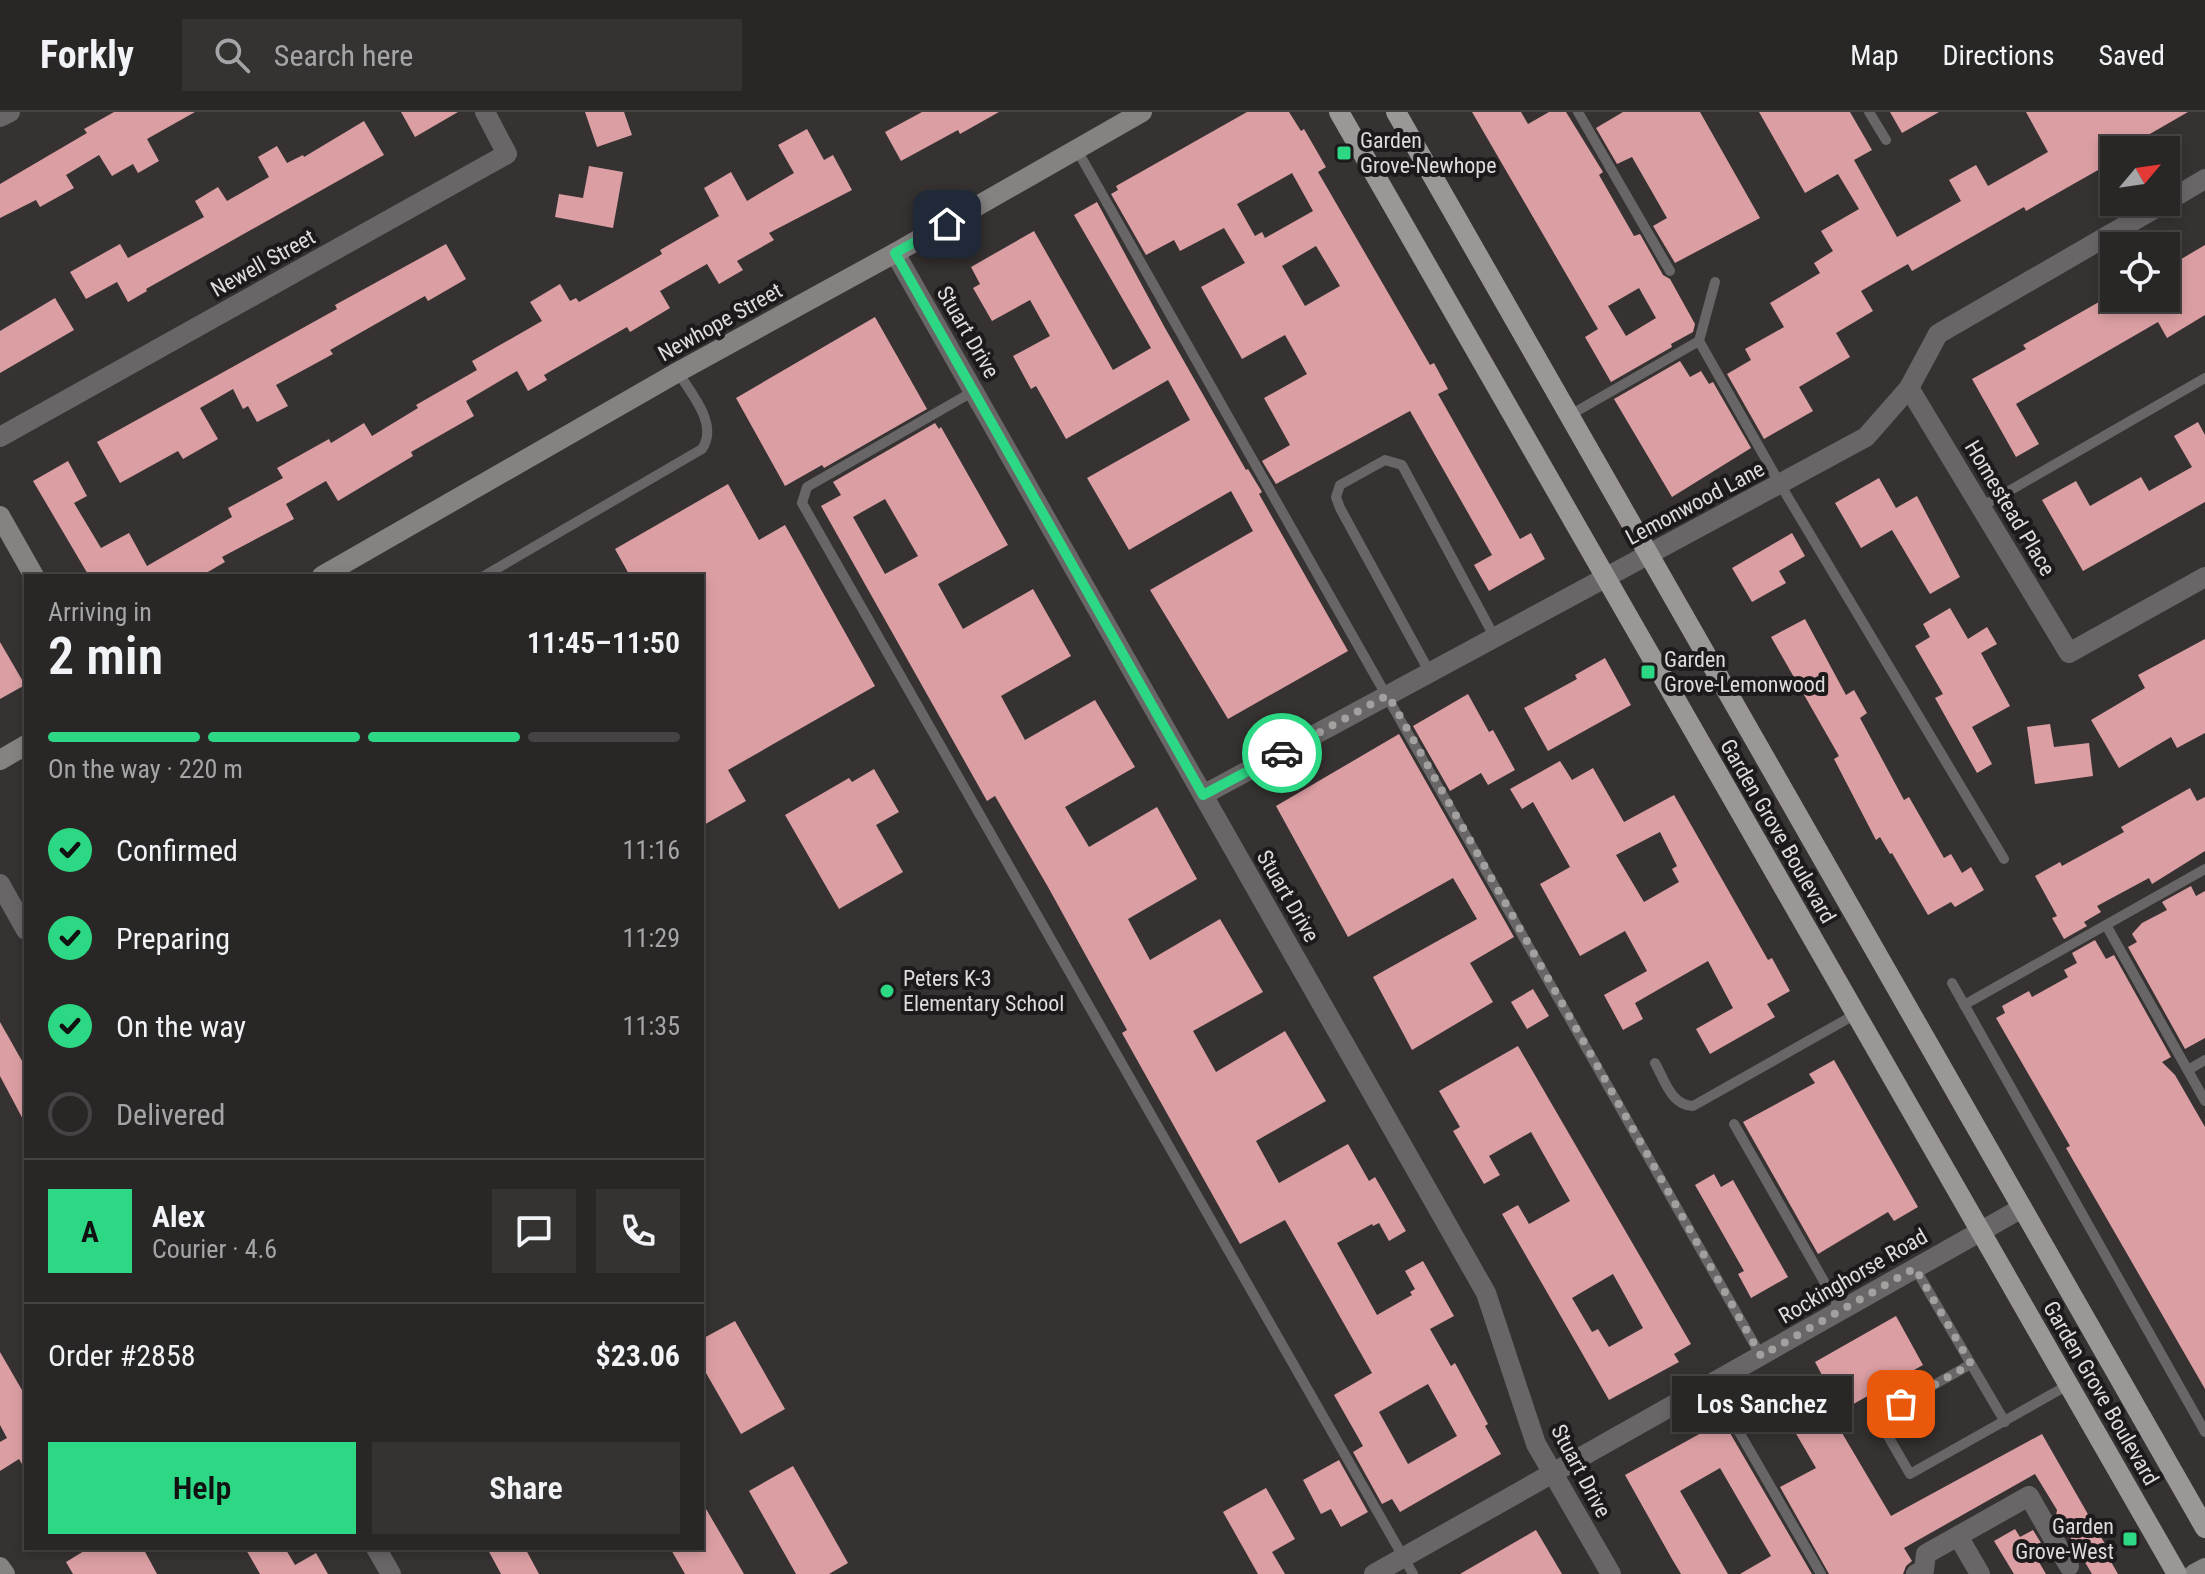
<!DOCTYPE html>
<html lang="en">
<head>
<meta charset="utf-8">
<style>
  body { margin:0; font-family:"Roboto Condensed",sans-serif; background:#353232; color:#f1f3f6; height:100vh; display:flex; flex-direction:column; font-size:30px; white-space:nowrap }
  * { box-sizing:border-box; margin:0 }
  p { font-size:26px; color:#a5a5a7 }
  .icon { flex:none; width:44px; height:44px; fill:none; stroke:currentColor; stroke-width:2; stroke-linecap:round; stroke-linejoin:round }
  .map { position:relative; flex:1; overflow:hidden }
  .drawer { position:absolute; left:24px; top:462px; width:680px; height:976px; display:flex; flex-direction:column; background:#292626; border-radius:0px; box-shadow:0 4px 12px #0003,0 0 0 2px #454343 }
  .drawer>* { flex:none }
  .needle { width:52px; rotate:61deg }
  .controls { position:absolute; left:2100px; top:24px; display:grid; gap:16px }
  .controls a { display:grid; place-items:center; width:80px; height:80px; border-radius:0px; background:#292626; box-shadow:0 4px 12px #0003,0 0 0 2px #454343; font-size:40px }
  .pin { position:absolute; display:grid; place-items:center; width:68px; height:68px; color:#fff; margin:-34px; border-radius:16px; box-shadow:0 4px 12px #0006 }
  .courier { position:absolute; display:grid; place-items:center; width:80px; height:80px; margin:-40px; border:6px solid #2dd884; border-radius:50%; background:#fff; color:#222; box-shadow:0 2px 10px #0007 }
  .bubble { position:absolute; height:56px; border-radius:0px; background:#292626; box-shadow:0 4px 12px #0003,0 0 0 2px #454343; font-size:26px; font-weight:600; line-height:56px; text-align:center }
  .overview em { font-style:normal; font-weight:600 }
  .overview div { display:flex; flex-direction:column-reverse }
  .overview { display:flex; align-items:center; justify-content:space-between; height:136px; padding:0 24px }
  h1 { font-size:52px; font-weight:600; line-height:60px }
  .bar { display:grid; grid-template-columns:repeat(4,1fr); gap:12px 8px; align-content:center; height:96px; padding:0 24px }
  .bar i { height:10px; border-radius:6px; background:#454343 }
  .bar .current { background:#2dd884 }
  .bar p { grid-column:span 4 }
  .line { display:flex; align-items:center; gap:20px; padding:0 24px; border-top:2px solid #454343 }
  .line div { flex:1 }
  .round { display:grid; place-items:center; flex:none; width:84px; height:84px; border-radius:0px; background:#353232 }
  ol { padding:0 24px; list-style:none }
  li { display:flex; align-items:center; gap:24px; height:88px }
  li p { margin-inline-start:auto }
  li .icon { padding:8px; border-radius:50%; background:#2dd884; color:#111; stroke-width:4 }
  li:last-child { color:#a5a5a7 }
  li i { width:44px; height:44px; border:4px solid #454343; border-radius:50% }
  .cta { display:flex; gap:16px; margin-top:auto; padding:16px 24px }
  .cta a { flex:1; height:92px; border-radius:0px; background:#2dd884; color:#111; font-size:32px; font-weight:600; line-height:92px; text-align:center }
  .cta a+a { background:#353232; color:#f1f3f6 }
  header { display:flex; align-items:center; gap:48px; box-sizing:border-box; height:112px; padding:0 40px; background:#292626; border-bottom:2px solid #454343 }
  header strong { font-size:38px }
  nav { display:flex; gap:44px; margin-inline-start:auto; font-size:28px }
  .search { width:560px; height:72px; background:#353232; display:flex; align-items:center; gap:20px; box-sizing:border-box; padding:0 28px; border-radius:0px; color:#a5a5a7; font-size:30px }
  .map>svg:first-child { display:block }
  .building { fill:#db9fa3; fill-rule:evenodd }
  .lines { fill:none; stroke-linecap:round; stroke-linejoin:round }
  .lane { stroke:#686666; stroke-width:10 }
  .street { stroke:#686666; stroke-width:20 }
  .secondary { stroke:#868282; stroke-width:20 }
  .primary { stroke:#9c9797; stroke-width:20 }
  .done { stroke:#a4a0a0; stroke-width:8; stroke-dasharray:0 14.4 }
  .route { stroke:#2dd884; stroke-width:10 }
  .poi-dot { fill:#2dd884; stroke:#1d1a1b; stroke-width:3 }
  .labels { text-anchor:middle; dominant-baseline:central; stroke-width:8; stroke-linejoin:round; paint-order:stroke }
  .poi-label { font-size:22px; fill:#dfdcdc; stroke:#1d1a1b; text-anchor:start }
  .street-label { font-size:22px; fill:#dfdcdc; stroke:#1d1a1b }
</style>
</head>
<body>
<header>
<strong>Forkly</strong>
<div class="search"><svg class="icon" aria-label="search" viewBox="0 0 24 24"><circle cx="10" cy="10" r="6"/><path d="M15 15l6 6"/></svg>Search here</div>
<nav><a>Map</a><a>Directions</a><a>Saved</a></nav>
</header>
<div class="map">
<svg width="2205" height="1462" viewBox="0 0 2205 1462">
  <rect width="100%" height="100%" fill="#373232"/>
  <!-- building -->
  <g class="building">
    <polygon points="114,0 195,0 147,27 159,49 138,61 133,52 112,64 99,43 66,63 74,76 40,95 36,88 0,106 0,72 87,21 84,17"/>
    <polygon points="401,0 458,0 415,25"/>
    <polygon points="585,0 624,0 632,23 597,35"/>
    <polygon points="922,0 999,0 960,22 958,18 901,49 885,20"/>
    <path d="M 1247,0 L 1289,0 L 1301,19 L 1304,17 L 1326,55 L 1318,60 L 1430,253 L 1434,251 L 1448,277 L 1438,282 L 1520,427 L 1531,421 L 1545,447 L 1489,479 L 1474,453 L 1492,443 L 1410,299 L 1276,372 L 1262,349 L 1290,333 L 1264,286 L 1307,262 L 1285,223 L 1242,247 L 1201,175 L 1245,151 L 1224,116 L 1180,139 L 1174,128 L 1146,143 L 1111,82 L 1118,78 L 1116,74 ZM 1292,61 L 1313,99 L 1265,126 L 1262,120 L 1255,124 L 1237,92 ZM 1316,134 L 1340,174 L 1305,194 L 1282,154 Z"/>
    <path d="M 1472,0 L 1521,0 L 1528,12 L 1549,0 L 1566,0 L 1603,60 L 1599,63 L 1634,124 L 1640,122 L 1663,163 L 1670,167 L 1695,212 L 1693,220 L 1671,232 L 1672,235 L 1611,270 L 1585,225 L 1598,217 ZM 1639,176 L 1656,206 L 1626,224 L 1608,194 Z"/>
    <polygon points="1623,0 1700,0 1760,106 1675,151 1653,114 1667,106 1632,45 1617,52 1596,16"/>
    <polygon points="1759,0 1850,0 1872,38 1854,48 1897,125 1961,89 1949,68 1976,53 1988,74 2048,40 2026,0 2188,0 2122,38 2114,38 2114,49 2026,99 2024,95 1912,159 1908,152 1861,179 1873,199 1836,221 1850,245 1799,275 1813,299 1764,327 1727,262 1751,248 1745,237 1784,215 1770,191 1820,161 1814,151 1833,139 1821,119 1859,97 1838,62 1805,81"/>
    <polygon points="1890,0 1939,0 1902,21"/>
    <polygon points="364,9 384,43 146,177 147,179 128,190 117,170 86,187 70,160 120,132 128,146 204,105 195,89 218,75 227,89 269,65 258,45 277,34 287,51 303,43 304,45"/>
    <polygon points="807,17 824,48 833,43 852,78 769,121 774,128 737,149 743,158 719,172 707,152 660,179 670,196 630,220 627,215 544,263 547,268 528,279 517,259 466,289 474,304 411,340 413,344 338,389 326,369 286,392 294,407 222,445 225,450 201,464 89,464 33,369 68,349 87,384 74,391 101,436 129,421 147,454 232,405 228,396 283,366 277,356 329,327 331,331 364,311 372,324 418,296 416,293 477,258 472,249 542,209 530,190 560,172 570,189 576,186 579,190 662,142 660,138 719,104 704,76 731,60 747,89 794,61 778,33"/>
    <polygon points="589,54 623,60 613,116 555,105 559,82 583,86"/>
    <polygon points="1097,90 1165,216 1246,358 1248,357 1262,380 1259,382 1348,539 1228,607 1150,478 1253,419 1231,379 1129,438 1087,366 1190,308 1168,268 1066,327 1036,274 1031,277 1013,244 1050,224 1030,188 992,209 973,176 980,172 971,155 1034,119 1113,258 1151,236 1074,103"/>
    <polygon points="446,132 466,167 428,189 425,184 330,238 333,242 276,273 288,294 257,310 248,294 243,297 233,277 200,296 218,327 183,347 178,339 120,371 97,330 337,197 335,193"/>
    <polygon points="2205,133 2205,203 2167,226 2158,210 2016,292 2039,332 2016,345 1972,267 2026,237 2023,233 2106,186 2166,186 2166,156"/>
    <polygon points="55,186 74,218 0,261 0,219"/>
    <polygon points="875,205 927,297 824,356 822,353 785,374 736,286"/>
    <polygon points="1680,249 1690,265 1701,259 1709,272 1713,270 1751,336 1672,385 1614,287"/>
    <polygon points="2198,310 2205,323 2205,390 2083,459 2042,388 2076,369 2090,394 2141,365 2149,379 2192,355 2174,324"/>
    <path d="M 935,311 L 939,317 L 941,315 L 1008,433 L 938,472 L 963,517 L 1033,477 L 1071,544 L 1001,584 L 1025,628 L 1095,588 L 1135,655 L 1065,695 L 1089,735 L 1157,695 L 1197,767 L 1128,807 L 1150,848 L 1220,807 L 1263,880 L 1193,919 L 1216,960 L 1285,919 L 1326,989 L 1256,1029 L 1279,1071 L 1348,1032 L 1369,1069 L 1375,1065 L 1406,1119 L 1389,1129 L 1379,1111 L 1373,1114 L 1372,1112 L 1337,1131 L 1377,1203 L 1412,1183 L 1410,1180 L 1415,1177 L 1405,1159 L 1423,1149 L 1454,1204 L 1430,1217 L 1451,1254 L 1455,1251 L 1488,1312 L 1485,1314 L 1501,1342 L 1400,1400 L 1392,1387 L 1382,1392 L 1353,1340 L 1363,1334 L 1334,1283 L 1372,1261 L 1285,1108 L 1240,1132 L 1122,921 L 1127,918 L 1048,775 L 995,684 L 987,689 L 821,394 L 841,383 L 833,370 ZM 885,387 L 918,444 L 885,462 L 853,405 ZM 1428,1272 L 1457,1324 L 1408,1352 L 1379,1300 Z"/>
    <polygon points="1879,366 1896,396 1917,384 1960,465 1930,482 1892,418 1861,436 1835,391"/>
    <polygon points="728,372 759,428 785,413 875,574 728,658 746,689 702,714 702,464 630,464 615,437"/>
    <polygon points="1792,421 1805,444 1779,459 1786,471 1752,490 1732,456"/>
    <polygon points="1950,496 1968,527 1987,515 1997,532 1981,541 2010,594 1972,615 1992,652 1977,661 1935,586 1943,582 1915,534 1930,525 1923,512"/>
    <polygon points="1805,507 1846,583 1854,578 1867,601 1860,606 1904,688 1909,685 1944,746 1951,742 1962,761 1971,755 1984,778 1955,795 1951,790 1928,803 1892,741 1890,742 1880,725 1876,728 1834,647 1839,644 1771,525"/>
    <polygon points="2205,527 2205,621 2177,636 2171,625 2119,656 2091,608 2145,576 2138,563"/>
    <polygon points="0,530 25,573 0,587"/>
    <polygon points="1605,546 1631,593 1548,639 1524,596 1577,567 1575,563"/>
    <polygon points="1468,582 1489,620 1493,618 1515,658 1488,673 1481,661 1450,679 1413,614"/>
    <polygon points="2050,612 2054,635 2089,631 2093,664 2035,672 2027,615"/>
    <polygon points="1399,622 1514,825 1470,851 1493,890 1412,938 1373,865 1477,807 1453,766 1348,825 1276,694"/>
    <path d="M 1560,649 L 1572,668 L 1593,656 L 1624,710 L 1674,683 L 1768,848 L 1772,846 L 1790,879 L 1767,892 L 1775,905 L 1710,942 L 1696,917 L 1733,896 L 1708,849 L 1635,891 L 1643,907 L 1623,918 L 1604,883 L 1647,859 L 1625,819 L 1580,844 L 1540,772 L 1570,755 L 1533,690 L 1522,697 L 1510,677 ZM 1660,720 L 1677,754 L 1672,757 L 1679,770 L 1644,790 L 1616,743 Z"/>
    <polygon points="874,657 899,700 876,713 903,760 839,797 785,703 849,666 852,670"/>
    <polygon points="2190,676 2197,689 2205,685 2205,739 2152,772 2149,766 2097,794 2101,800 2084,810 2087,814 2064,827 2052,806 2057,804 2035,764 2060,750 2062,754 2124,720 2121,715"/>
    <polygon points="2191,774 2196,784 2205,779 2205,926 2185,937 2128,835 2137,830 2132,822 2142,811 2167,798 2162,790"/>
    <polygon points="2095,828 2106,847 2114,843 2171,945 2162,950 2175,963 2205,1015 2205,1277 2066,1036 2070,1034 1996,906 2005,901 2002,894 2029,879 2032,885 2068,865 2064,858 2077,851 2072,841"/>
    <polygon points="1533,877 1549,904 1527,917 1511,890"/>
    <polygon points="0,910 26,956 26,1013 0,964"/>
    <path d="M 1518,934 L 1691,1232 L 1674,1242 L 1679,1250 L 1609,1288 L 1502,1102 L 1518,1093 L 1529,1112 L 1570,1089 L 1531,1020 L 1489,1044 L 1500,1063 L 1484,1072 L 1453,1019 L 1460,1015 L 1439,979 ZM 1613,1162 L 1643,1216 L 1609,1235 L 1598,1217 L 1592,1220 L 1572,1186 Z"/>
    <polygon points="1834,948 1918,1095 1894,1109 1888,1100 1818,1142 1743,1010 1815,971 1809,962"/>
    <polygon points="1714,1062 1721,1075 1733,1068 1788,1165 1751,1186 1738,1162 1744,1159 1695,1073"/>
    <polygon points="1896,1204 1923,1253 1832,1304 1891,1404 2042,1322 2105,1432 2102,1434 2118,1462 2092,1462 2070,1425 2068,1426 2056,1404 2057,1398 2035,1362 1904,1436 1912,1449 1906,1454 1903,1462 1829,1462 1780,1375 1816,1356 1777,1289 1822,1263 1815,1250"/>
    <polygon points="735,1209 785,1297 741,1322 702,1254 702,1227"/>
    <polygon points="0,1240 26,1285 26,1359 19,1347 0,1359 0,1330 7,1326 0,1313"/>
    <polygon points="1723,1309 1812,1462 1740,1462 1771,1444 1720,1356 1680,1379 1728,1462 1681,1462 1672,1447 1625,1363"/>
    <polygon points="1339,1348 1368,1400 1341,1415 1331,1397 1321,1402 1303,1368"/>
    <polygon points="793,1354 848,1451 829,1462 796,1462 749,1379"/>
    <polygon points="1266,1376 1295,1427 1272,1440 1285,1462 1258,1462 1223,1400"/>
    <polygon points="702,1390 744,1462 685,1462 670,1436 702,1436"/>
    <polygon points="2015,1417 2020,1425 2033,1418 2046,1439 2036,1445 2046,1462 2014,1462 1994,1429"/>
    <polygon points="1536,1418 1562,1462 1460,1462"/>
    <polygon points="89,1436 143,1436 157,1462 73,1462 66,1450"/>
    <polygon points="245,1436 285,1436 295,1453 316,1441 328,1462 260,1462"/>
    <polygon points="487,1436 525,1436 539,1462 501,1462"/>
  </g>
  <g class="lines">
    <!-- lane -->
    <g class="lane">
      <polyline points="1578,0 1670,159"/>
      <polyline points="1869,0 1886,28"/>
      <polyline points="1077,38 1761,1244"/>
      <polyline points="1715,170 1699,229 1780,372 2004,747"/>
      <polyline points="974,279 807,375 802,391 1413,1462"/>
      <polyline points="1570,303 1699,229"/>
      <polyline points="1981,395 2205,266"/>
      <path d="M 484,464 L 702,337 C 719,312 691,282 678,260"/>
      <polyline points="1430,561 1340,396 1336,385 1340,373 1385,348 1402,353 1495,526"/>
      <polyline points="2106,813 2205,989"/>
      <polyline points="1952,871 2205,1320"/>
      <polyline points="1964,893 2205,757"/>
      <path d="M 1655,951 C 1665,969 1671,993 1693,994 L 1856,902"/>
      <polyline points="2188,958 2205,948"/>
      <polyline points="1734,1012 1841,1199"/>
      <polyline points="1915,1156 1971,1252 1877,1305 1910,1362 2068,1273"/>
      <polyline points="1971,1252 2005,1310"/>
      <polyline points="1712,1273 1821,1462"/>
    </g>
    <!-- street -->
    <g class="street">
      <polyline points="0,5 10,0"/>
      <polyline points="2166,90 2205,67"/>
      <polyline points="895,141 1486,1181 1536,1332 1611,1462"/>
      <polyline points="1909,276 2069,541 2205,465"/>
      <polyline points="0,325 507,42 485,0"/>
      <polyline points="1203,683 1866,325 1909,276 1938,222 2166,90"/>
      <polyline points="0,772 26,818"/>
      <polyline points="1958,1424 1980,1462"/>
      <polyline points="376,1436 391,1462"/>
      <polyline points="1374,1462 2022,1096"/>
      <polyline points="1916,1462 1924,1458 1926,1442 2029,1384 2069,1454"/>
    </g>
    <!-- secondary -->
    <g class="secondary">
      <polyline points="0,404 34,464"/>
      <polyline points="322,464 678,260 895,141 1142,0"/>
      <polyline points="0,648 26,633"/>
      <polyline points="0,1455 5,1462"/>
      <polyline points="2194,1462 2205,1456"/>
    </g>
    <!-- primary -->
    <g class="primary">
      <polyline points="1339,0 2177,1462"/>
      <polyline points="1396,0 2205,1416"/>
    </g>
  </g>
  <g class="lines">
    <!-- done -->
    <polyline class="done" points="1282,641 1388,583 1761,1244 1915,1156 1971,1252 1901,1292"/>
    <!-- route -->
    <polyline class="route" points="947,112 895,141 1203,683 1282,641"/>
  </g>
  <!-- markers -->
  <g class="poi-dot">
    <rect x="1336" y="33" width="16" height="16" rx="4"/>
    <rect x="1640" y="552" width="16" height="16" rx="4"/>
    <circle cx="887" cy="879" r="8"/>
    <rect x="2122" y="1419" width="16" height="16" rx="4"/>
  </g>
  <g class="labels">
    <!-- poi labels -->
    <g class="poi-label">
      <text x="1360" y="28">Garden<tspan x="1360" dy="25">Grove-Newhope</tspan></text>
      <text x="1664" y="547">Garden<tspan x="1664" dy="25">Grove-Lemonwood</tspan></text>
      <text x="903" y="866">Peters K-3<tspan x="903" dy="25">Elementary School</tspan></text>
      <text x="2114" y="1414" text-anchor="end">Garden<tspan x="2114" dy="25">Grove-West</tspan></text>
    </g>
    <!-- street labels -->
    <g class="street-label">
      <text transform="translate(263 151) rotate(-29)">Newell Street</text>
      <text transform="translate(720 210) rotate(-29)">Newhope Street</text>
      <text transform="translate(968 220) rotate(60)">Stuart Drive</text>
      <text transform="translate(1695 391) rotate(-28)">Lemonwood Lane</text>
      <text transform="translate(2010 396) rotate(59)">Homestead Place</text>
      <text transform="translate(1778 719) rotate(60)">Garden Grove Boulevard</text>
      <text transform="translate(1288 784) rotate(60)">Stuart Drive</text>
      <text transform="translate(1853 1164) rotate(-30)">Rockinghorse Road</text>
      <text transform="translate(2101 1281) rotate(60)">Garden Grove Boulevard</text>
      <text transform="translate(1581 1359) rotate(62)">Stuart Drive</text>
    </g>
  </g>
</svg>
<div class="controls">
<a><svg class="needle" viewBox="-14 -14 28 28"><path d="M0-13l5 13h-10z" fill="#e53935"/><path d="M0 13l5-13h-10z" fill="#a5a5a7"/></svg></a>
<a><svg class="icon" aria-label="locate" viewBox="0 0 24 24"><circle cx="12" cy="12" r="6"/><path d="M12 2v4M12 18v4M2 12h4M18 12h4"/></svg></a>
</div>
<div class="pin" style="left:1901px;top:1292px;background:#ea580c"><svg class="icon" aria-label="bag" viewBox="0 0 24 24"><path d="M5 8h14l-1 12H6zM9 8a3 3 0 0 1 6 0"/></svg></div>
<div class="pin" style="left:947px;top:112px;background:#1f2937"><svg class="icon" aria-label="home" viewBox="0 0 24 24"><path d="M3 11l9-7 9 7M6 9v11h12V9"/></svg></div>
<div class="courier" style="left:1282px;top:641px"><svg class="icon" aria-label="car" viewBox="0 0 24 24"><path d="M5 17H2v-5l4-1 3-4h7l3 4 3 1v5h-3M9 17h6M6 11h13"/><circle cx="7" cy="17" r="2"/><circle cx="17" cy="17" r="2"/></svg></div>
<div class="bubble" style="left:1672px;top:1264px;width:180px">Los Sanchez</div>
<section class="drawer">
<div class="overview"><div><h1>2 min</h1><p>Arriving in</p></div><em>11:45–11:50</em></div>
<div class="bar"><i class="current"></i><i class="current"></i><i class="current"></i><i></i><p>On the way · 220 m</p></div>
<ol>
<li><svg class="icon" aria-label="check" viewBox="0 0 24 24"><path d="M5 12l5 5 9-10"/></svg>Confirmed<p>11:16</p></li>
<li><svg class="icon" aria-label="check" viewBox="0 0 24 24"><path d="M5 12l5 5 9-10"/></svg>Preparing<p>11:29</p></li>
<li><svg class="icon" aria-label="check" viewBox="0 0 24 24"><path d="M5 12l5 5 9-10"/></svg>On the way<p>11:35</p></li>
<li><i></i>Delivered</li>
</ol>
<div class="line" style="height:144px"><b class="round" style="background:#2dd884;color:#111">A</b><div><b>Alex</b><p>Courier · 4.6</p></div><a class="round"><svg class="icon" aria-label="chat" viewBox="0 0 24 24"><path d="M4 5h16v11H9l-5 4z"/></svg></a><a class="round"><svg class="icon" aria-label="phone" viewBox="0 0 24 24"><path d="M5 4h4l2 5-3 2q2 4 5 5l2-3 5 2v4C11 20 4 13 5 4z"/></svg></a></div>
<div class="line" style="height:104px"><div>Order #2858</div><b>$23.06</b></div>
<div class="cta"><a>Help</a><a>Share</a></div>
</section>
</div>
</body>
</html>
